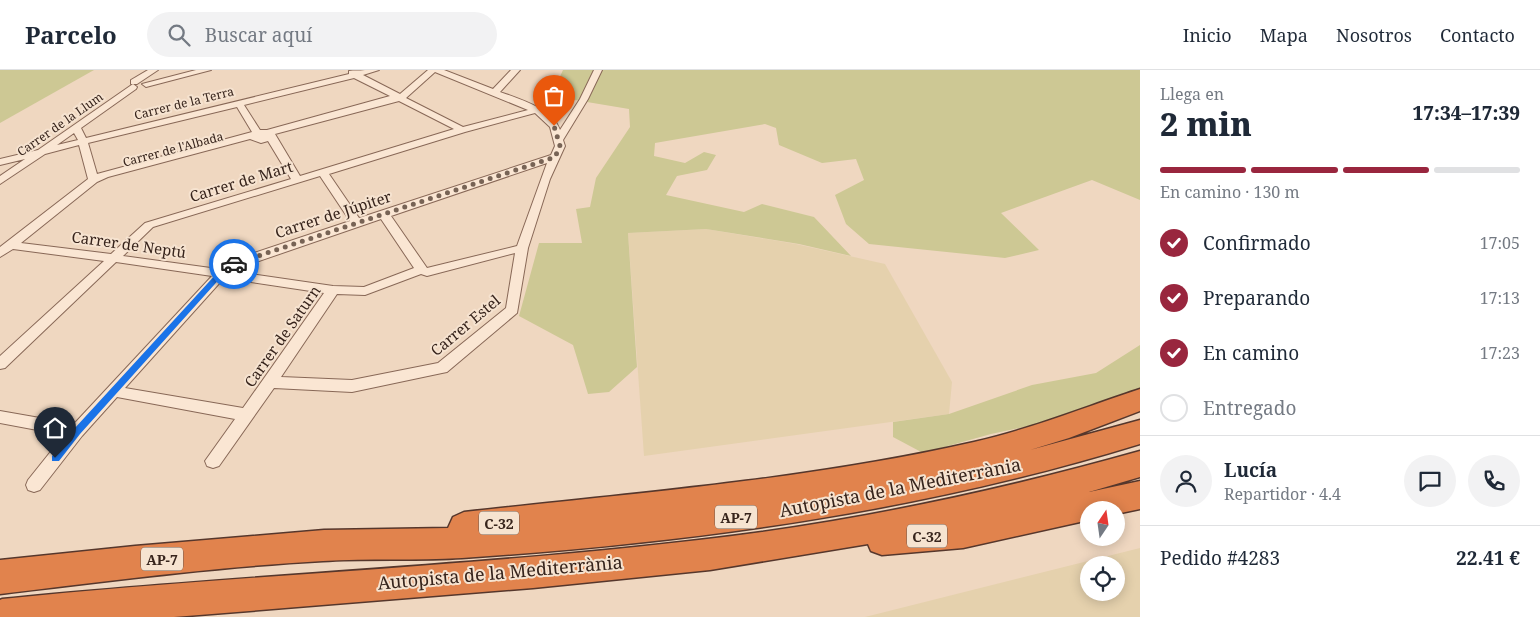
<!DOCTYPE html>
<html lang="es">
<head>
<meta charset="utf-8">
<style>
  body { margin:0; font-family:"Noto Serif",serif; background:#f2f2f3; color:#1f2937; height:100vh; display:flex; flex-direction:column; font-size:19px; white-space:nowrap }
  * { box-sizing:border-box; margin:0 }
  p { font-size:16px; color:#747a83 }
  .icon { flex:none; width:28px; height:28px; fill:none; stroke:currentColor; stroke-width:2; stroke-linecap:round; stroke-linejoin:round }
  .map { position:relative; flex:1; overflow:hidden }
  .side { display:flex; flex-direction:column; background:#fff; width:400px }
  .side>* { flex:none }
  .needle { width:32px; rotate:13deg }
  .fabs { position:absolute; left:1080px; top:431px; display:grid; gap:10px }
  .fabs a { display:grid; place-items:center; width:45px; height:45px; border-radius:50%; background:#fff; box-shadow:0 2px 12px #0003; font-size:25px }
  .pin { position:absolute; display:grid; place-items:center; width:42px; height:42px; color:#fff; margin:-51px -21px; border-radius:50% 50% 50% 0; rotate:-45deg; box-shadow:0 0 5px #0007 }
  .pin .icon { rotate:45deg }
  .courier { position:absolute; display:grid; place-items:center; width:50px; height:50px; margin:-25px; border:4px solid #1a73e8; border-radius:50%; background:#fff; color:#222; box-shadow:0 1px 6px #0007 }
  .headline em { font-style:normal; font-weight:800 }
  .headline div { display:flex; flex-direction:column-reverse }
  .headline { display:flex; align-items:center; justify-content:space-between; height:85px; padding:0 20px }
  h1 { font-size:32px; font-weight:800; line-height:38px }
  .bar { display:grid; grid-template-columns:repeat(4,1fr); gap:8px 5px; align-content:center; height:60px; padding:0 20px }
  .bar i { height:6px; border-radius:4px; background:#e0e1e3 }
  .bar .selected { background:#99263e }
  .bar p { grid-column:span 4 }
  .line { display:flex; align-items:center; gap:12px; padding:0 20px; border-top:1px solid #e0e1e3 }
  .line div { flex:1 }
  .round { display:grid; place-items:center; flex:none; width:52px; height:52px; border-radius:26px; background:#f2f2f3 }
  ol { padding:0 20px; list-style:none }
  li { display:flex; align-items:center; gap:15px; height:55px }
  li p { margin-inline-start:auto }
  li .icon { padding:5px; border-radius:50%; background:#99263e; color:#fff; stroke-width:4 }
  li:last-child { color:#747a83 }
  li i { width:28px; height:28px; border:2px solid #e0e1e3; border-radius:50% }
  header { display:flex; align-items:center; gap:30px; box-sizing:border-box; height:70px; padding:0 25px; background:#fff; border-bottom:1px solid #e0e1e3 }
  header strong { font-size:24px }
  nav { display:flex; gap:28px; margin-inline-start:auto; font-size:18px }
  .search { width:350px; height:45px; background:#f2f2f3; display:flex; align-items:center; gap:12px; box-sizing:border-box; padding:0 18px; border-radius:28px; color:#747a83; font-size:19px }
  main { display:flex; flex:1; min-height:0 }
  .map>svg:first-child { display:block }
  .farmland { fill:#e5d1ad; fill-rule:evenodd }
  .green { fill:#cdc894 }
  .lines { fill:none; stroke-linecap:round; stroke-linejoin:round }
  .street-casing { stroke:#886857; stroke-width:2 }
  .highway-casing { stroke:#56372c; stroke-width:3 }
  .street { fill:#fae6d3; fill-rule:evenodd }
  .highway { fill:#e1834d; fill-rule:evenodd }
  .route { fill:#1a73e8 }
  .done { stroke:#776355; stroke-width:5; stroke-dasharray:0 9 }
  .labels { text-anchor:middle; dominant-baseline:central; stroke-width:4; stroke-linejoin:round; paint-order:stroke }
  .far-street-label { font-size:12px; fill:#37241c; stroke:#f6e3d0 }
  .shield { fill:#f6e3d0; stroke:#705d52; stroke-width:1 }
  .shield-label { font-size:14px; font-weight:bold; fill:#37241c }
  .street-label { font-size:15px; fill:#37241c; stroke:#f6e3d0 }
  .near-street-label { font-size:18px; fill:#37241c; stroke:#f6e3d0 }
</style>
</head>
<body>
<header>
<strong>Parcelo</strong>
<div class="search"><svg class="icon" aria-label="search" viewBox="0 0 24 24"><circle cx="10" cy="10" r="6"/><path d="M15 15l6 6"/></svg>Buscar aquí</div>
<nav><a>Inicio</a><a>Mapa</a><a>Nosotros</a><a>Contacto</a></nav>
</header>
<main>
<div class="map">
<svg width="1140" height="547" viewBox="0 0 1140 547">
  <rect width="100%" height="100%" fill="#efd7c0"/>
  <!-- farmland -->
  <g class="farmland">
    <polygon points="706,159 796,174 885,194 952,312 949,344 644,386 628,163"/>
    <path d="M 1140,478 L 1140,547 L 865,547 ZM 1089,495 L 1116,495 L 1116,522 L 1089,522 Z"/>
  </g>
  <!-- green -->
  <g class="green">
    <polygon points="0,0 94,0 0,53"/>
    <polygon points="563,0 1140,0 1140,130 1092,110 1001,143 1039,180 1005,188 869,174 846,154 835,125 864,110 856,89 822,93 779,75 776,58 765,54 655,73 654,86 685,93 704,82 716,85 707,100 677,106 666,125 744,142 762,134 814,147 851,186 799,174 706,159 628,163 637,297 609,322 588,324 573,275 519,246 539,173 582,173 576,139 590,137 596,108 630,57 629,39 551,26"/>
    <polygon points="1140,275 1140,322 1075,346 991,364 923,383 893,367 893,352 949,344 1032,315 1096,303"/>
  </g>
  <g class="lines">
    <!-- street casing -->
    <g class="street-casing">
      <g id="street">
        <polygon points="148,0 158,0 137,14 131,14 131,10"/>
        <polygon points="196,0 211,0 146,17 142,14"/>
        <path d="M 365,0 L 379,0 L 363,5 L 400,24 L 428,0 L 444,0 L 493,19 L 511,0 L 520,0 L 500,22 C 519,29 553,39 560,60 L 580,29 L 594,0 L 602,0 L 588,29 L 563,70 L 565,76 L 550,109 L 528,178 L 517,243 L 447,302 L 442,303 L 352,322 L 274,318 L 219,396 L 213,398 L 207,396 L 205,391 L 235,349 L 117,327 L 82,366 L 40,420 L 34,422 L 28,420 L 26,415 L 28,410 L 64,365 L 0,353 L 0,341 L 74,354 L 212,206 L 116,192 L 5,298 L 0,299 L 0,286 L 104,191 L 13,179 L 0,187 L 0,177 L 88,109 L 79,75 L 45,84 L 0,114 L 0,106 L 25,89 L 0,95 L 0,89 L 38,80 L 133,14 L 137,17 L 136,19 L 81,58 L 86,68 L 349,4 L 349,1 C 354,0 359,1 365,0 ZM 435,2 L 528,40 L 463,57 L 406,28 ZM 354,8 L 390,26 L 267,60 L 260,60 L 244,35 ZM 399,31 L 454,59 L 300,106 L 275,64 ZM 237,37 L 252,62 L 97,104 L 88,73 ZM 535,43 L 550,57 L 555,76 L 551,85 L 359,148 L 329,104 L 465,62 ZM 74,63 L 78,70 L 57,75 ZM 250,69 L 261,73 L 268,71 L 291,109 L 145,153 L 111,184 L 21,173 L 97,112 L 108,107 ZM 547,93 L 517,176 L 427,198 L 391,146 ZM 320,106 L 350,151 L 224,193 L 218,199 L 123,186 L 153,157 ZM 381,149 L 414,198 L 364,217 L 333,216 L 230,201 ZM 515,183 L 506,238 L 438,293 L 352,310 L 281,307 L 337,224 L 365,225 L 421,204 L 427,206 ZM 224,208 L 324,223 L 243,338 L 125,318 Z"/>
      </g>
    </g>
    <!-- highway casing -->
    <g class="highway-casing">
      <g id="highway">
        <path d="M 1140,319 L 1140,341 L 1069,368 L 1030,380 L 1140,350 L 1140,374 C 920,442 691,473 462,488 C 416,491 369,488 323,491 C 215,497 107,511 0,524 L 0,490 L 135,476 L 324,460 L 448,458 L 453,447 L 464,442 C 635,423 806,410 974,372 C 1031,359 1085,337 1140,319 Z"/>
        <path d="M 1140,381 L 1140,407 L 1089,422 L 1140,411 L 1140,439 L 1116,444 L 1116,440 L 1089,440 L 1089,450 L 963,478 L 882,485 L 871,481 L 868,474 L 710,500 L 533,518 L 174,547 L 0,547 L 0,530 L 2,529 C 255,503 510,496 762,462 C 890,444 1016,416 1140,381 Z"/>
      </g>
    </g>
    <!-- street -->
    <use href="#street" class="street"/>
    <!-- highway -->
    <use href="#highway" class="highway"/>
  </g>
  <!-- route -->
  <polygon class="route" points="234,191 236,192 236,195 230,197 223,205 80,364 59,391 52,391 52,386 74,359 218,202 225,194"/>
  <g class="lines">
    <!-- done -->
    <polyline class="done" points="234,194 555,87 560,76 554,56"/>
  </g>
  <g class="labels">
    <!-- far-street labels -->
    <g class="far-street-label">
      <text transform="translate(184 33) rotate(-14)">Carrer de la Terra</text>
      <text transform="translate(60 54) rotate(-35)">Carrer de la Llum</text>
      <text transform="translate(173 79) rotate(-15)">Carrer de l'Albada</text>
    </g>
    <!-- shield labels -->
    <g class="shield">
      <rect x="715" y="435.5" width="42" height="23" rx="4"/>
      <rect x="479" y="441.5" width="40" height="23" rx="4"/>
      <rect x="907" y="454.5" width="40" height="23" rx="4"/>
      <rect x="141" y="477.5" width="42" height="23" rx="4"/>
    </g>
    <g class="shield-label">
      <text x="736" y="447">AP-7</text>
      <text x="499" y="453">C-32</text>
      <text x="927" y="466">C-32</text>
      <text x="162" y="489">AP-7</text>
    </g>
    <!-- street labels -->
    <g class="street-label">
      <text transform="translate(241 111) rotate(-17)">Carrer de Mart</text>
      <text transform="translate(333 144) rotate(-18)">Carrer de Júpiter</text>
      <text transform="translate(129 174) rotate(8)">Carrer de Neptú</text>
      <text transform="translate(465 255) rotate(-40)">Carrer Estel</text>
      <text transform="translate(282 266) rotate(-55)">Carrer de Saturn</text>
    </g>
    <!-- near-street labels -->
    <g class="near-street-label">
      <text transform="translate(900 417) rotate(-11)">Autopista de la Mediterrània</text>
      <text transform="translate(500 502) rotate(-5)">Autopista de la Mediterrània</text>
    </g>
  </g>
</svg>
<div class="fabs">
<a><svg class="needle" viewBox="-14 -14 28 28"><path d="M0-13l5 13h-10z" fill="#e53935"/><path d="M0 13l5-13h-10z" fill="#747a83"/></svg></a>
<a><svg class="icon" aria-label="locate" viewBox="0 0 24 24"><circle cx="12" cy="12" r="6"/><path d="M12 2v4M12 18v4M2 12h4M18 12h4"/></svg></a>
</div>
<div class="pin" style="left:554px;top:56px;background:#ea580c"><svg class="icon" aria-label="bag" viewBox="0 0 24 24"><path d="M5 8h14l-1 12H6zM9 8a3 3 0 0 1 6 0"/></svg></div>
<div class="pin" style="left:55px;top:388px;background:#1f2937"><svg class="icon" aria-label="home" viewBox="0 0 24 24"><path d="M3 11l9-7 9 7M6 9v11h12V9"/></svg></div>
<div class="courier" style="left:234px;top:194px"><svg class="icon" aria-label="car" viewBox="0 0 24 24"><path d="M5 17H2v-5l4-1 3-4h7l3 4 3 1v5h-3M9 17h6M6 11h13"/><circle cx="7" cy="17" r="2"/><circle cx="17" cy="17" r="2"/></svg></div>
</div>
<section class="side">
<div class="headline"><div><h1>2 min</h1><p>Llega en</p></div><em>17:34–17:39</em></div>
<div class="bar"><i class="selected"></i><i class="selected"></i><i class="selected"></i><i></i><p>En camino · 130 m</p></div>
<ol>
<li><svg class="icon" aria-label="check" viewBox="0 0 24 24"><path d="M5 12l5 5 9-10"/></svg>Confirmado<p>17:05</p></li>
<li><svg class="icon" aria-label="check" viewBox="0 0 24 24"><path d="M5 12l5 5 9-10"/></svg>Preparando<p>17:13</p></li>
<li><svg class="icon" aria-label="check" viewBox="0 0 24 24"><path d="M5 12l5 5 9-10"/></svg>En camino<p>17:23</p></li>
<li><i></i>Entregado</li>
</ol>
<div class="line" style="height:90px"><a class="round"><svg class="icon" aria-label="person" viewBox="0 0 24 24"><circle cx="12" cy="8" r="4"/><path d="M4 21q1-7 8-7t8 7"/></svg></a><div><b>Lucía</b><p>Repartidor · 4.4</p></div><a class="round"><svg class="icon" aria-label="chat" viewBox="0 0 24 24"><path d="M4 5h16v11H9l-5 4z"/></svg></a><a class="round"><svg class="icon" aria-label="phone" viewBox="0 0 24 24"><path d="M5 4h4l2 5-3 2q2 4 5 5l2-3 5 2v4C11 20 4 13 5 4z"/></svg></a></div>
<div class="line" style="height:65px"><div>Pedido #4283</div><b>22.41 €</b></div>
</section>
</main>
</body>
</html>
